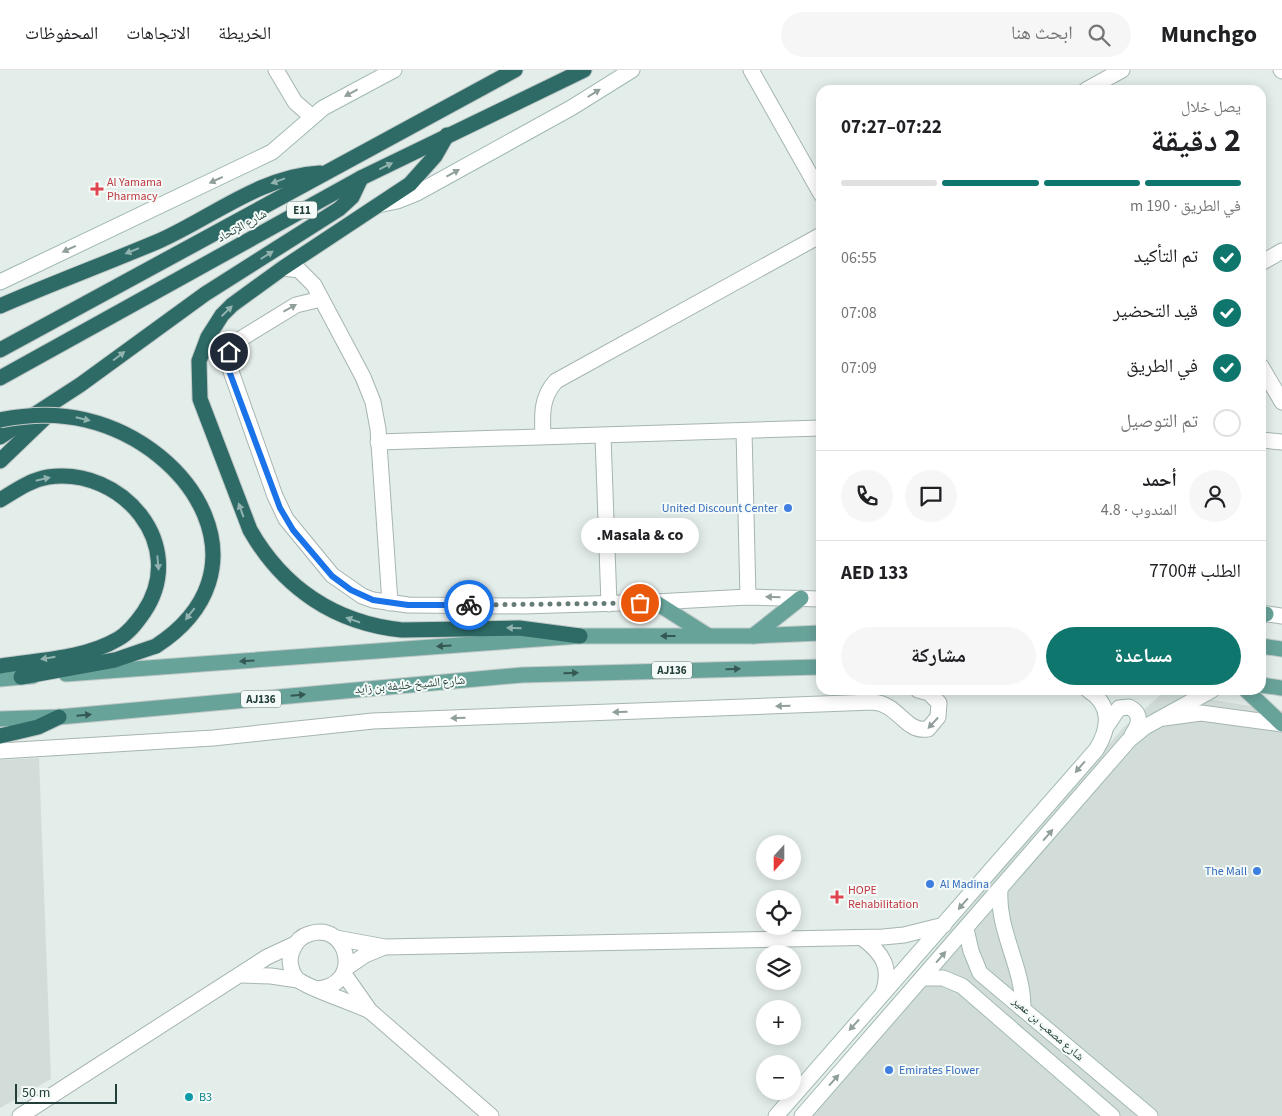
<!DOCTYPE html>
<html lang="ar">
<head>
<meta charset="utf-8">
<style>
  body { margin:0; font-family:"Source Sans 3","Noto Naskh Arabic",sans-serif; background:#f6f6f6; color:#202124; direction:rtl; height:100vh; display:flex; flex-direction:column; font-size:19px; white-space:nowrap }
  * { box-sizing:border-box; margin:0 }
  p { font-size:16px; color:#757577 }
  .icon { flex:none; width:28px; height:28px; fill:none; stroke:currentColor; stroke-width:2; stroke-linecap:round; stroke-linejoin:round }
  .map { position:relative; flex:1; overflow:hidden; direction:ltr }
  .drawer { position:absolute; left:816px; top:15px; width:450px; height:610px; display:flex; flex-direction:column; background:#fff; border-radius:15px; box-shadow:0 2px 12px #0003; direction:rtl }
  .drawer>* { flex:none }
  .needle { width:32px; rotate:201deg }
  .tools { position:absolute; left:756px; top:765px; display:grid; gap:10px }
  .tools a { display:grid; place-items:center; width:45px; height:45px; border-radius:50%; background:#fff; box-shadow:0 2px 12px #0003; font-size:25px }
  .scale { position:absolute; left:15px; bottom:12px; width:102px; box-sizing:border-box; padding-left:5px; border:2px solid #233f3a; border-top:0; font-size:14px; line-height:18px; white-space:nowrap; color:#233f3a; -webkit-text-stroke:4px #f4faf7; paint-order:stroke }
  .pin { position:absolute; display:grid; place-items:center; width:42px; height:42px; color:#fff; margin:-21px; border:2px solid #fff; border-radius:50%; box-shadow:0 1px 5px #0007 }
  .courier { position:absolute; display:grid; place-items:center; width:50px; height:50px; margin:-25px; border:4px solid #1a73e8; border-radius:50%; background:#fff; color:#222; box-shadow:0 1px 6px #0007 }
  .bubble { position:absolute; height:35px; border-radius:18px; background:#fff; box-shadow:0 2px 12px #0003; font-size:16px; font-weight:700; line-height:35px; text-align:center; direction:rtl }
  .head em { font-style:normal; font-weight:700 }
  .head div { display:flex; flex-direction:column-reverse }
  .head { display:flex; align-items:center; justify-content:space-between; height:85px; padding:0 25px }
  h1 { font-size:32px; font-weight:700; line-height:38px }
  .bar { display:grid; grid-template-columns:repeat(4,1fr); gap:8px 5px; align-content:center; height:60px; padding:0 25px }
  .bar i { height:6px; border-radius:4px; background:#e0e0e0 }
  .bar .on { background:#0f766e }
  .bar p { grid-column:span 4 }
  .line { display:flex; align-items:center; gap:12px; padding:0 25px; border-top:1px solid #e0e0e0 }
  .line div { flex:1 }
  .round { display:grid; place-items:center; flex:none; width:52px; height:52px; border-radius:26px; background:#f6f6f6 }
  ol { padding:0 25px; list-style:none }
  li { display:flex; align-items:center; gap:15px; height:55px }
  li p { margin-inline-start:auto }
  li .icon { padding:5px; border-radius:50%; background:#0f766e; color:#fff; stroke-width:4 }
  li:last-child { color:#757577 }
  li i { width:28px; height:28px; border:2px solid #e0e0e0; border-radius:50% }
  .button { display:flex; gap:10px; margin-top:auto; padding:10px 25px }
  .button a { flex:1; height:58px; border-radius:30px; background:#0f766e; color:#fff; font-size:20px; font-weight:700; line-height:58px; text-align:center }
  .button a+a { background:#f6f6f6; color:#202124 }
  header { display:flex; align-items:center; gap:30px; box-sizing:border-box; height:70px; padding:0 25px; background:#fff; border-bottom:1px solid #e0e0e0 }
  header strong { font-size:24px }
  nav { display:flex; gap:28px; margin-inline-start:auto; font-size:18px }
  .search { width:350px; height:45px; background:#f6f6f6; display:flex; align-items:center; gap:12px; box-sizing:border-box; padding:0 18px; border-radius:28px; color:#757577; font-size:19px }
  .map>svg:first-child { display:block }
  .built { fill:#d2ddd9 }
  .lines { fill:none; stroke-linecap:round; stroke-linejoin:round }
  .street-casing { stroke:#a6b5b2; stroke-width:17 }
  .secondary-casing { stroke:#a2b9b3; stroke-width:17 }
  .primary-casing { stroke:#c1c9c8; stroke-width:17 }
  .highway-casing { stroke:#c1c9c8; stroke-width:17 }
  .street { stroke:#fff; stroke-width:15 }
  .secondary { stroke:#fff; stroke-width:15 }
  .primary { stroke:#68a39a; stroke-width:15 }
  .highway { stroke:#2e6b66; stroke-width:15 }
  .highway-bridge-casing { stroke:#c1c9c8; stroke-width:17; stroke-linecap:butt }
  .highway-bridge { stroke:#2e6b66; stroke-width:15 }
  .oneway { fill:#919f9c }
  .oneway2 { fill:#91b2ae }
  .oneway3 { fill:#345852 }
  .done { stroke:#667c78; stroke-width:5; stroke-dasharray:0 9 }
  .route { stroke:#1a73e8; stroke-width:6 }
  .health-dot { fill:#e0444e; stroke:#f4faf7; stroke-width:2 }
  .shop-dot { fill:#3f7fe0; stroke:#f4faf7; stroke-width:2 }
  .culture-dot { fill:#0f9aa8; stroke:#f4faf7; stroke-width:2 }
  .labels { text-anchor:middle; dominant-baseline:central; stroke-width:4; stroke-linejoin:round; paint-order:stroke }
  .shield { fill:#f4faf7; stroke:#627773; stroke-width:1 }
  .shield-label { font-size:11px; font-weight:bold; fill:#233f3a }
  .health-label { font-size:12px; fill:#be3a42; stroke:#f4faf7; text-anchor:start }
  .street-label { font-size:12px; fill:#233f3a; stroke:#f4faf7 }
  .shop-label { font-size:12px; fill:#366cbe; stroke:#f4faf7; text-anchor:end }
  .culture-label { font-size:12px; fill:#0d838f; stroke:#f4faf7; text-anchor:start }
</style>
</head>
<body>
<header>
<strong>Munchgo</strong>
<div class="search"><svg class="icon" aria-label="search" viewBox="0 0 24 24"><circle cx="10" cy="10" r="6"/><path d="M15 15l6 6"/></svg>ابحث هنا</div>
<nav><a>الخريطة</a><a>الاتجاهات</a><a>المحفوظات</a></nav>
</header>
<div class="map">
<svg width="1282" height="1046" viewBox="0 0 1282 1046">
  <rect width="100%" height="100%" fill="#e3edea"/>
  <!-- built -->
  <g class="built">
    <polygon points="1164,622 1282,641 1282,1046 793,1046 1123,658"/>
    <polygon points="39,688 51,1009 0,1038 0,690"/>
  </g>
  <g class="lines">
    <!-- street casing -->
    <g class="street-casing">
      <g id="street">
        <polyline points="276,0 295,32 311,46"/>
        <polyline points="751,0 821,124"/>
        <polyline points="1281,0 1282,1"/>
        <polyline points="1086,20 1122,0"/>
        <polyline points="1261,193 1282,181"/>
        <polyline points="283,198 299,200 314,215 363,307 373,332 378,359 390,533"/>
        <polyline points="321,229 296,235 239,270 233,276 227,290 275,426 286,449 332,505 362,526 373,530 408,535 523,536 655,532 748,527 821,529"/>
        <polyline points="1261,296 1282,332"/>
        <polyline points="744,361 748,527"/>
        <path d="M 543,366 C 542,345 541,327 556,311 L 821,165"/>
        <polyline points="603,366 609,534"/>
        <polyline points="1261,370 1282,372"/>
        <polyline points="378,372 821,358"/>
        <polyline points="1261,543 1282,546"/>
        <polyline points="1164,648 1201,643 1282,654"/>
        <path d="M 0,681 L 213,668 L 373,651 L 873,632 C 899,634 905,663 928,659 L 938,647 L 939,633 L 929,623 L 918,620"/>
        <polyline points="336,868 385,877 883,867 904,865 944,855"/>
        <path d="M 862,868 C 883,883 892,898 883,923"/>
        <polyline points="346,898 365,885 382,878"/>
        <polyline points="344,904 370,941 491,1046"/>
        <polyline points="242,905 271,906 298,910"/>
        <path d="M 316,919 C 364,917 349,850 309,864 C 302,866 296,872 293,879 C 288,888 290,900 296,908 C 304,917 354,933 370,941"/>
        <polyline points="20,1046 267,887 295,874"/>
      </g>
    </g>
    <!-- secondary casing -->
    <g class="secondary-casing">
      <g id="secondary">
        <polyline points="378,135 397,131 417,123 571,38 632,0"/>
        <polyline points="0,212 272,82 323,38 394,0"/>
        <path d="M 1106,657 L 1119,638 L 1129,637 C 1143,644 1139,655 1132,665"/>
        <path d="M 1000,820 C 997,860 1023,897 1023,937"/>
        <polyline points="966,859 971,881 980,903 1150,1046"/>
        <polyline points="923,908 943,908 962,916 1112,1046"/>
        <path d="M 776,1046 L 1096,680 C 1110,658 1112,635 1088,620"/>
        <polyline points="802,1046 1129,670 1145,657 1212,620"/>
      </g>
    </g>
    <!-- primary casing -->
    <g class="primary-casing">
      <g id="primary">
        <polyline points="655,532 707,565"/>
        <polyline points="1261,546 1266,544"/>
        <polyline points="753,566 801,528"/>
        <polyline points="1261,576 1282,579"/>
        <polyline points="66,604 580,566 753,566 821,563"/>
        <polyline points="0,609 33,606"/>
        <polyline points="1261,615 1282,618"/>
        <polyline points="1246,620 1282,654"/>
        <polyline points="0,649 59,647 522,605 821,597"/>
      </g>
    </g>
    <!-- highway casing -->
    <g class="highway-casing">
      <g id="highway">
        <path d="M 447,65 L 435,86 L 410,114 L 283,198 L 232,235 L 222,245 L 208,267 L 199,291 L 200,329 L 250,460 C 283,518 335,553 402,560 L 519,558 L 580,566"/>
        <path d="M 0,236 C 53,213 107,193 159,171 C 211,148 261,106 320,103"/>
        <polyline points="0,280 515,0"/>
        <polyline points="0,308 361,108 584,0"/>
        <polyline points="0,367 80,315 205,224 339,139 352,127 361,108"/>
        <polyline points="0,391 51,342"/>
        <path d="M 0,430 C 15,421 30,410 48,407 C 122,396 189,475 144,542 C 137,552 129,563 118,569 C 84,589 38,590 0,596"/>
        <polyline points="21,607 115,590 156,576"/>
        <polyline points="0,666 38,657 59,647"/>
      </g>
    </g>
    <!-- street -->
    <use href="#street" class="street"/>
    <!-- secondary -->
    <use href="#secondary" class="secondary"/>
    <!-- primary -->
    <use href="#primary" class="primary"/>
    <!-- highway -->
    <use href="#highway" class="highway"/>
    <!-- highway-bridge casing -->
    <g class="highway-bridge-casing">
      <path id="highway-bridge" d="M 0,350 C 29,344 57,343 86,350 C 195,376 270,502 156,576"/>
    </g>
    <!-- highway-bridge -->
    <use href="#highway-bridge" class="highway-bridge"/>
  </g>
  <!-- one-way arrows -->
  <defs><path id="oneway-solid" d="M-6-.8H1V-3.2L6.5 0L1 3.2V.8H-6Z" transform="scale(1.25)"/></defs>
  <g class="oneway">
    <use href="#oneway-solid" transform="translate(351 23) rotate(152)"/>
    <use href="#oneway-solid" transform="translate(594 23) rotate(-32)"/>
    <use href="#oneway-solid" transform="translate(453 103) rotate(-29)"/>
    <use href="#oneway-solid" transform="translate(216 110) rotate(155)"/>
    <use href="#oneway-solid" transform="translate(69 179) rotate(155)"/>
    <use href="#oneway-solid" transform="translate(290 238) rotate(-29)"/>
    <use href="#oneway-solid" transform="translate(773 527) rotate(-179)"/>
    <use href="#oneway-solid" transform="translate(783 636) rotate(178)"/>
    <use href="#oneway-solid" transform="translate(620 642) rotate(178)"/>
    <use href="#oneway-solid" transform="translate(458 648) rotate(178)"/>
    <use href="#oneway-solid" transform="translate(933 653) rotate(133)"/>
    <use href="#oneway-solid" transform="translate(1080 697) rotate(131)"/>
    <use href="#oneway-solid" transform="translate(1048 765) rotate(-49)"/>
    <use href="#oneway-solid" transform="translate(963 834) rotate(131)"/>
    <use href="#oneway-solid" transform="translate(941 887) rotate(-49)"/>
    <use href="#oneway-solid" transform="translate(854 955) rotate(133)"/>
    <use href="#oneway-solid" transform="translate(834 1010) rotate(-48)"/>
  </g>
  <g class="oneway2">
    <use href="#oneway-solid" transform="translate(386 96) rotate(-26)"/>
    <use href="#oneway-solid" transform="translate(278 111) rotate(160)"/>
    <use href="#oneway-solid" transform="translate(132 181) rotate(158)"/>
    <use href="#oneway-solid" transform="translate(267 185) rotate(-32)"/>
    <use href="#oneway-solid" transform="translate(227 241) rotate(-44)"/>
    <use href="#oneway-solid" transform="translate(119 286) rotate(-37)"/>
    <use href="#oneway-solid" transform="translate(83 349) rotate(13)"/>
    <use href="#oneway-solid" transform="translate(43 409) rotate(-13)"/>
    <use href="#oneway-solid" transform="translate(241 440) rotate(-110)"/>
    <use href="#oneway-solid" transform="translate(158 493) rotate(85)"/>
    <use href="#oneway-solid" transform="translate(190 544) rotate(128)"/>
    <use href="#oneway-solid" transform="translate(353 550) rotate(-161)"/>
    <use href="#oneway-solid" transform="translate(514 558) rotate(-179)"/>
    <use href="#oneway-solid" transform="translate(48 588) rotate(171)"/>
  </g>
  <g class="oneway3">
    <use href="#oneway-solid" transform="translate(668 566) rotate(180)"/>
    <use href="#oneway-solid" transform="translate(444 576) rotate(176)"/>
    <use href="#oneway-solid" transform="translate(247 591) rotate(176)"/>
    <use href="#oneway-solid" transform="translate(733 599) rotate(-2)"/>
    <use href="#oneway-solid" transform="translate(571 603) rotate(-2)"/>
    <use href="#oneway-solid" transform="translate(298 625) rotate(-5)"/>
    <use href="#oneway-solid" transform="translate(84 645) rotate(-5)"/>
  </g>
  <g class="lines">
    <!-- done -->
    <polyline class="done" points="469,535 640,533"/>
    <!-- route -->
    <polyline class="route" points="229,282 228,298 280,438 293,460 332,506 351,520 373,530 408,535 469,535"/>
  </g>
  <!-- markers -->
  <g class="health-dot">
    <path d="M94.5 111.5h5v5h5v5h-5v5h-5v-5h-5v-5h5z"/>
    <path d="M834.5 819.5h5v5h5v5h-5v5h-5v-5h-5v-5h5z"/>
  </g>
  <g class="shop-dot">
    <circle cx="788" cy="438" r="5"/>
    <circle cx="1257" cy="801" r="5"/>
    <circle cx="930" cy="814" r="5"/>
    <circle cx="889" cy="1000" r="5"/>
  </g>
  <circle class="culture-dot" cx="189" cy="1027" r="5"/>
  <g class="labels">
    <!-- shield labels -->
    <g class="shield">
      <rect x="287" y="131.5" width="30" height="17" rx="4"/>
      <rect x="652" y="591.5" width="40" height="17" rx="4"/>
      <rect x="241" y="620.5" width="40" height="17" rx="4"/>
    </g>
    <g class="shield-label">
      <text x="302" y="140">E11</text>
      <text x="672" y="600">AJ136</text>
      <text x="261" y="629">AJ136</text>
    </g>
    <!-- health labels -->
    <g class="health-label">
      <text x="107" y="112">Al Yamama<tspan x="107" dy="14">Pharmacy</tspan></text>
      <text x="848" y="820">HOPE<tspan x="848" dy="14">Rehabilitation</tspan></text>
    </g>
    <!-- street labels -->
    <g class="street-label">
      <text transform="translate(242 156) rotate(-29)">شارع الإتحاد</text>
      <text transform="translate(410 615) rotate(-5)">شارع الشيخ خليفة بن زايد</text>
      <text transform="translate(1048 959) rotate(41)">شارع مصعب بن عمير</text>
    </g>
    <!-- shop labels -->
    <g class="shop-label">
      <text x="778" y="438">United Discount Center</text>
      <text x="1247" y="801">The Mall</text>
      <text x="940" y="814" text-anchor="start">Al Madina</text>
      <text x="899" y="1000" text-anchor="start">Emirates Flower</text>
    </g>
    <!-- culture labels -->
    <g class="culture-label">
      <text x="199" y="1027">B3</text>
    </g>
  </g>
</svg>
<div class="tools">
<a><svg class="needle" viewBox="-14 -14 28 28"><path d="M0-13l5 13h-10z" fill="#e53935"/><path d="M0 13l5-13h-10z" fill="#757577"/></svg></a>
<a><svg class="icon" aria-label="locate" viewBox="0 0 24 24"><circle cx="12" cy="12" r="6"/><path d="M12 2v4M12 18v4M2 12h4M18 12h4"/></svg></a>
<a><svg class="icon" aria-label="layers" viewBox="0 0 24 24"><path d="M12 4l9 5-9 5-9-5zM3 14l9 5 9-5"/></svg></a>
<a>+</a>
<a>−</a>
</div>
<div class="scale">50 m</div>
<div class="pin" style="left:640px;top:533px;background:#ea580c"><svg class="icon" aria-label="bag" viewBox="0 0 24 24"><path d="M5 8h14l-1 12H6zM9 8a3 3 0 0 1 6 0"/></svg></div>
<div class="pin" style="left:229px;top:282px;background:#1f2937"><svg class="icon" aria-label="home" viewBox="0 0 24 24"><path d="M3 11l9-7 9 7M6 9v11h12V9"/></svg></div>
<div class="courier" style="left:469px;top:535px"><svg class="icon" aria-label="bike" viewBox="0 0 24 24"><circle cx="6" cy="16" r="4"/><circle cx="18" cy="16" r="4"/><path d="M6 16l4-8h5l3 8M10 8l3 8H6M13 5h3"/></svg></div>
<div class="bubble" style="left:581px;top:448px;width:118px">Masala &amp; co.</div>
<section class="drawer">
<div class="head"><div><h1>2 دقيقة</h1><p>يصل خلال</p></div><em>07:22–07:27</em></div>
<div class="bar"><i class="on"></i><i class="on"></i><i class="on"></i><i></i><p>في الطريق · 190 m</p></div>
<ol>
<li><svg class="icon" aria-label="check" viewBox="0 0 24 24"><path d="M5 12l5 5 9-10"/></svg>تم التأكيد<p>06:55</p></li>
<li><svg class="icon" aria-label="check" viewBox="0 0 24 24"><path d="M5 12l5 5 9-10"/></svg>قيد التحضير<p>07:08</p></li>
<li><svg class="icon" aria-label="check" viewBox="0 0 24 24"><path d="M5 12l5 5 9-10"/></svg>في الطريق<p>07:09</p></li>
<li><i></i>تم التوصيل</li>
</ol>
<div class="line" style="height:90px"><a class="round"><svg class="icon" aria-label="person" viewBox="0 0 24 24"><circle cx="12" cy="8" r="4"/><path d="M4 21q1-7 8-7t8 7"/></svg></a><div><b>أحمد</b><p>المندوب · 4.8</p></div><a class="round"><svg class="icon" aria-label="chat" viewBox="0 0 24 24"><path d="M4 5h16v11H9l-5 4z"/></svg></a><a class="round"><svg class="icon" aria-label="phone" viewBox="0 0 24 24"><path d="M5 4h4l2 5-3 2q2 4 5 5l2-3 5 2v4C11 20 4 13 5 4z"/></svg></a></div>
<div class="line" style="height:65px"><div>الطلب #7700</div><b>AED 133</b></div>
<div class="button"><a>مساعدة</a><a>مشاركة</a></div>
</section>
</div>
</body>
</html>
